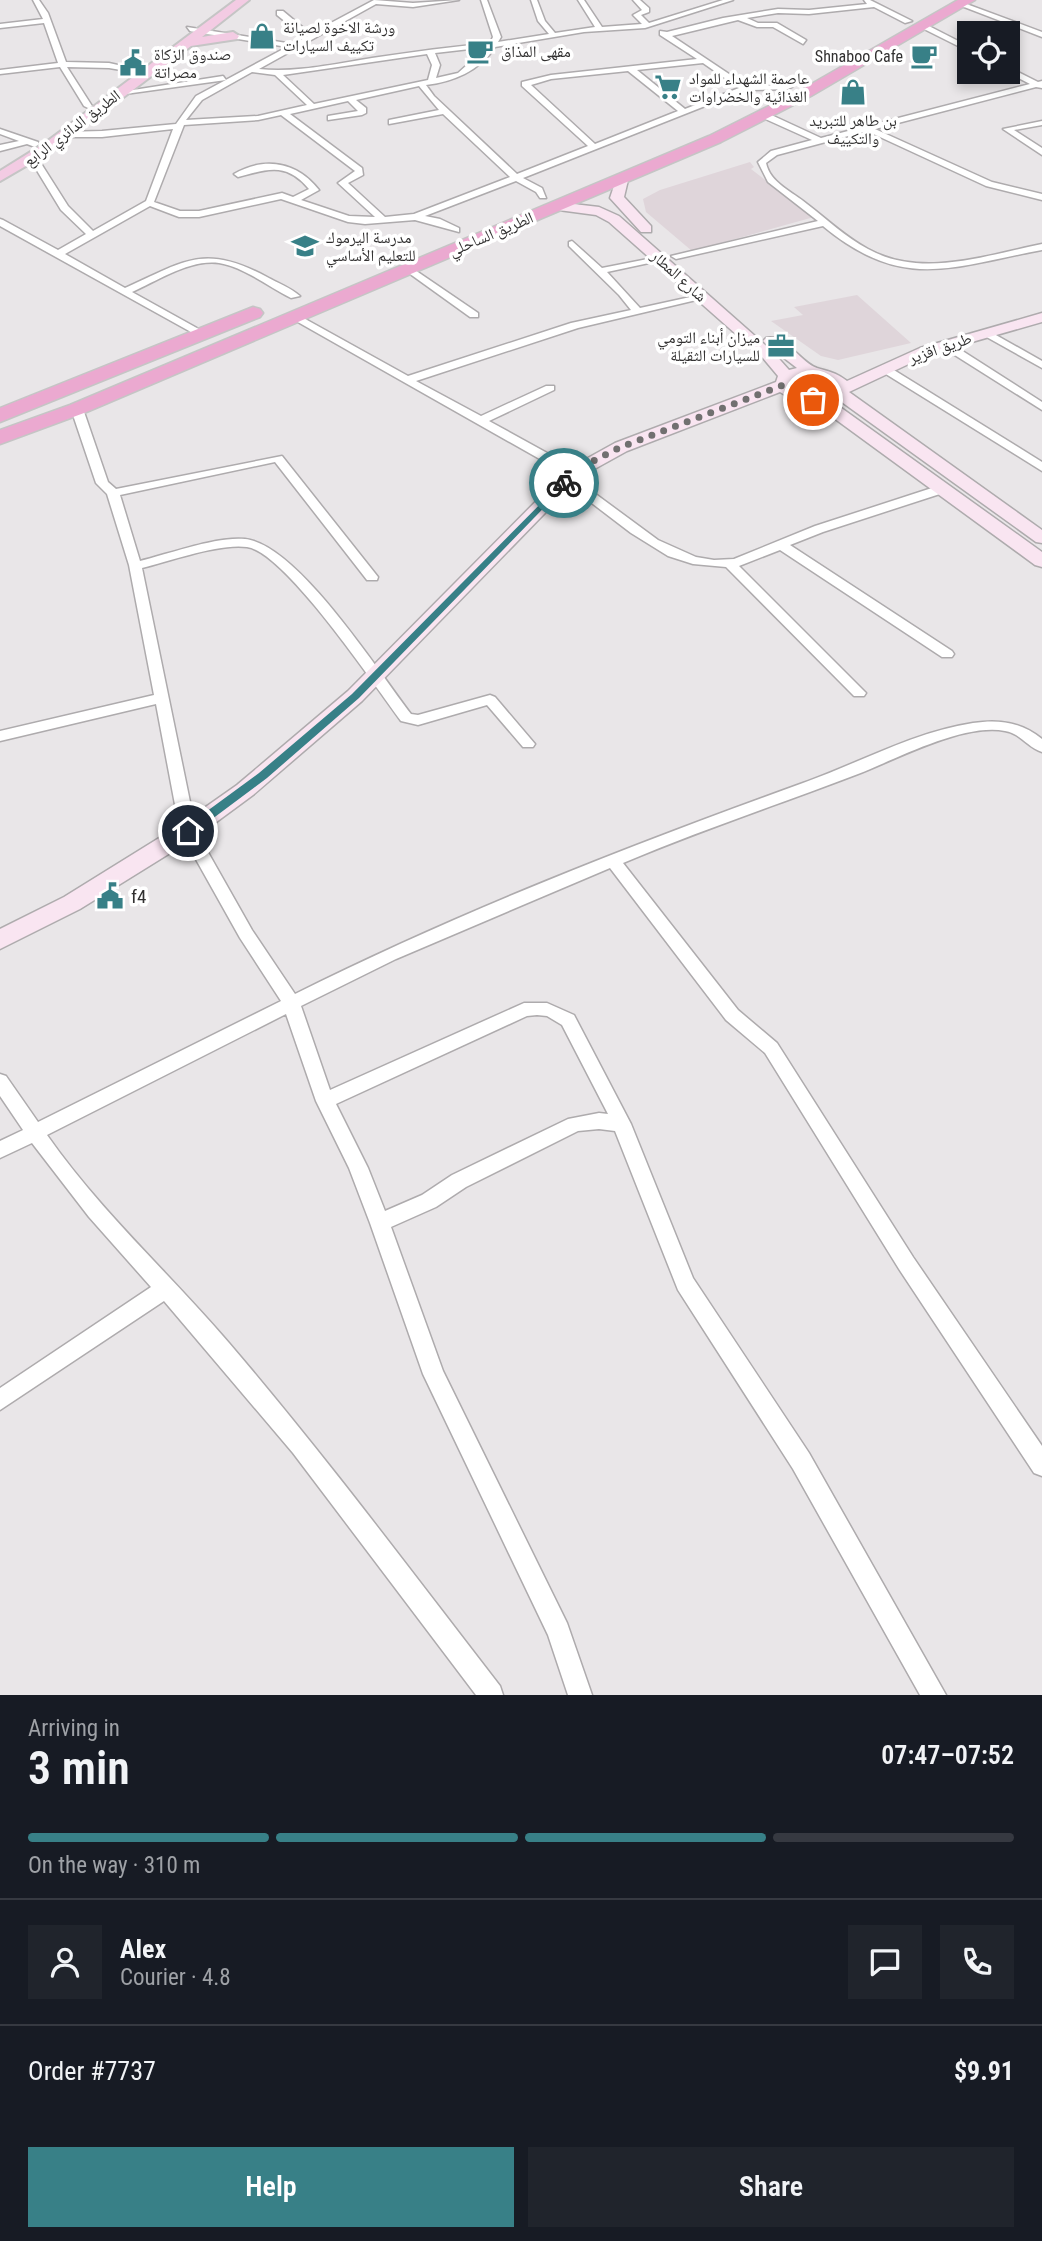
<!DOCTYPE html>
<html lang="en">
<head>
<meta charset="utf-8">
<style>
  body { margin:0; font-family:"Roboto Condensed","Noto Naskh Arabic",sans-serif; background:#20242c; color:#f1f3f6; height:100vh; display:flex; flex-direction:column; font-size:26px; white-space:nowrap }
  * { box-sizing:border-box; margin:0 }
  p { font-size:23px; color:#9ea1a6 }
  .icon { flex:none; width:38px; height:38px; fill:none; stroke:currentColor; stroke-width:2; stroke-linecap:round; stroke-linejoin:round }
  .map { position:relative; height:1695px; overflow:hidden }
  .panel { display:flex; flex-direction:column; background:#171b24; flex:1 }
  .panel>* { flex:none }
  .controls { position:absolute; left:957px; top:21px; display:grid; gap:14px }
  .controls a { display:grid; place-items:center; width:63px; height:63px; border-radius:0px; background:#171b24; box-shadow:0 4px 10px #0003; font-size:35px }
  .pin { position:absolute; display:grid; place-items:center; width:60px; height:60px; color:#fff; margin:-30px; border:4px solid #fff; border-radius:50%; box-shadow:0 2px 7px #0007 }
  .courier { position:absolute; display:grid; place-items:center; width:70px; height:70px; margin:-35px; border:5px solid #388087; border-radius:50%; background:#fff; color:#222; box-shadow:0 2px 9px #0007 }
  .head em { font-style:normal; font-weight:600 }
  .head div { display:flex; flex-direction:column-reverse }
  .head { display:flex; align-items:center; justify-content:space-between; height:119px; padding:0 28px }
  h1 { font-size:46px; font-weight:600; line-height:52px }
  .bar { display:grid; grid-template-columns:repeat(4,1fr); gap:10px 7px; align-content:center; height:84px; padding:0 28px }
  .bar i { height:9px; border-radius:5px; background:#363941 }
  .bar .on { background:#388087 }
  .bar p { grid-column:span 4 }
  .line { display:flex; align-items:center; gap:18px; padding:0 28px; border-top:2px solid #363941 }
  .line div { flex:1 }
  .round { display:grid; place-items:center; flex:none; width:74px; height:74px; border-radius:0px; background:#20242c }
  .button { display:flex; gap:14px; margin-top:auto; padding:14px 28px }
  .button a { flex:1; height:80px; border-radius:0px; background:#388087; color:#fff; font-size:28px; font-weight:600; line-height:80px; text-align:center }
  .button a+a { background:#20242c; color:#f1f3f6 }
  .map>svg:first-child { display:block }
  .built { fill:#dfd5da }
  .lines { fill:none; stroke-linecap:round; stroke-linejoin:round }
  .street-casing { stroke:#aeabad; stroke-width:3 }
  .secondary-casing { stroke:#aeabad; stroke-width:3 }
  .primary-casing { stroke:#c5c5c5; stroke-width:4 }
  .highway-casing { stroke:#c5c5c5; stroke-width:3 }
  .street { fill:#fff; fill-rule:evenodd }
  .secondary { fill:#f9e5f1; fill-rule:evenodd }
  .primary { fill:#f3cbe3; fill-rule:evenodd }
  .highway { fill:#eba9d0; fill-rule:evenodd }
  .route { fill:#388087 }
  .done { stroke:#717070; stroke-width:7; stroke-dasharray:0 12.6 }
  .labels { text-anchor:middle; dominant-baseline:central; stroke-width:7; stroke-linejoin:round; paint-order:stroke }
  .far-poi-label { font-size:16px; fill:#313030; stroke:#fff; text-anchor:start }
  .far-street-label { font-size:16px; fill:#313030; stroke:#fff }
  .poi-label { font-size:19px; fill:#313030; stroke:#fff; text-anchor:start }
</style>
</head>
<body>
<div class="map">
<svg width="1042" height="1695" viewBox="0 0 1042 1695">
  <rect width="100%" height="100%" fill="#e9e6e8"/>
  <!-- built -->
  <g class="built">
    <polygon points="750,162 754,167 751,169 814,217 692,251 646,212 643,199 660,190"/>
    <polygon points="857,295 911,343 838,360 821,356 771,321 803,315 794,307"/>
  </g>
  <g class="lines">
    <!-- street casing -->
    <g class="street-casing">
      <g id="street">
        <polygon points="33,0 39,0 48,13 66,62 109,63 149,72 145,74 109,68 67,67 92,106 88,108 84,106 60,67 0,74 0,70 58,63 44,23 0,28 0,24 43,19"/>
        <path d="M 374,0 L 413,3 L 459,0 L 413,7 L 376,4 L 259,69 C 296,73 334,64 372,58 C 411,52 450,47 490,43 L 493,37 L 481,0 L 487,0 L 501,37 L 498,42 L 549,34 L 538,21 L 531,0 L 537,0 L 545,21 L 555,33 L 595,27 L 578,0 L 584,0 L 602,27 L 642,24 L 633,15 L 642,10 L 633,0 L 640,0 L 649,8 L 649,12 L 641,15 L 649,23 L 723,0 L 733,0 L 645,28 L 584,32 L 495,47 C 480,71 452,82 426,85 L 434,96 L 517,174 L 588,146 L 522,86 L 522,82 L 551,75 L 697,59 L 660,35 L 660,31 L 667,32 L 723,18 L 778,9 L 809,10 L 867,4 L 864,0 L 870,0 L 912,21 L 905,23 L 874,7 L 809,14 L 778,13 L 747,18 L 758,23 L 777,23 L 806,40 L 803,44 L 773,27 L 757,27 L 738,20 L 672,36 L 747,86 L 788,85 L 792,87 L 788,89 L 751,90 L 760,103 L 756,105 L 743,91 L 523,178 L 542,188 L 546,198 L 540,198 L 536,192 L 516,181 L 425,216 L 440,219 L 459,228 L 459,232 L 415,220 L 365,224 L 348,222 L 281,199 L 199,217 L 179,217 L 150,206 L 65,254 L 125,288 C 185,261 204,243 267,277 C 278,283 291,288 300,296 L 291,298 C 269,287 244,267 219,263 C 190,259 157,281 132,292 L 204,332 L 205,334 L 200,337 L 0,226 L 0,219 L 3,220 L 58,250 L 86,234 L 61,210 L 36,169 L 27,160 L 31,157 L 42,165 L 68,206 L 93,231 L 146,201 L 173,129 L 102,137 L 66,137 L 63,136 L 63,132 L 102,131 L 176,124 L 196,96 L 287,47 L 190,31 L 187,27 L 293,44 L 308,36 L 302,35 L 277,15 L 277,11 L 283,11 L 307,31 L 314,32 ZM 487,47 L 458,73 L 436,78 L 440,65 L 435,53 ZM 427,54 L 432,65 L 428,80 L 314,104 L 283,75 ZM 703,63 L 739,88 L 685,109 L 637,70 ZM 628,71 L 678,111 L 595,144 L 531,85 L 551,79 ZM 252,72 L 275,75 L 307,105 L 258,116 L 186,120 L 202,100 ZM 419,86 L 439,110 L 389,120 L 389,124 L 443,114 L 510,177 L 414,214 L 385,217 L 348,183 L 363,175 L 362,168 L 290,114 L 348,101 L 358,111 L 328,116 L 328,120 L 362,115 L 366,113 L 366,108 L 356,100 ZM 281,115 L 355,171 L 338,183 L 375,217 L 349,216 L 301,200 L 319,190 C 297,162 265,156 234,174 L 238,177 C 269,169 286,162 309,189 L 293,197 L 282,193 L 199,211 L 180,211 L 154,202 L 184,125 L 258,120 Z"/>
        <polygon points="961,2 1042,32 1042,37 959,5"/>
        <polygon points="923,23 970,47 970,52 920,27"/>
        <path d="M 1008,67 L 1038,82 L 1042,81 L 1042,88 L 1036,87 L 875,129 L 992,182 L 1042,194 L 1042,200 L 986,186 L 867,131 L 777,155 L 766,163 C 770,183 793,192 807,204 C 827,219 845,237 868,249 C 922,279 986,255 1042,244 L 1042,250 C 950,267 903,292 823,226 L 676,259 L 671,256 L 818,221 L 768,182 L 758,162 L 771,151 L 812,140 L 761,117 L 761,113 L 767,113 L 821,138 L 1030,84 L 1007,72 Z"/>
        <polygon points="223,76 226,80 118,95 114,93"/>
        <polygon points="1042,121 1042,125 1014,130 1042,148 1042,155 1003,129"/>
        <polygon points="0,129 38,142 39,144 35,147 27,144 0,151 0,145 19,141 0,134"/>
        <polygon points="572,241 602,268 663,256 663,260 607,272 640,308 704,294 709,297 578,328 416,381 481,416 546,386 554,386 554,390 489,421 578,470 582,484 658,540 696,557 714,560 734,559 815,526 938,486 946,486 946,492 823,532 790,545 952,651 954,654 952,657 942,657 780,550 739,566 866,693 864,696 854,696 726,567 693,564 668,556 631,533 572,488 568,475 289,317 298,315 408,376 571,323 631,310 619,295 569,246 569,242"/>
        <polygon points="409,266 478,313 478,317 470,317 406,271 406,267"/>
        <polygon points="987,330 1042,361 1042,368 983,335 983,331"/>
        <polygon points="942,343 950,343 1042,402 1042,410 942,347"/>
        <polygon points="881,367 889,367 1042,462 1042,471 881,371"/>
        <path d="M 77,406 L 83,409 L 108,482 L 116,489 L 282,456 L 378,577 L 377,580 L 367,580 L 275,462 L 120,495 L 140,561 C 168,554 217,536 245,539 C 297,544 378,671 411,714 L 418,715 L 490,695 L 495,697 L 535,744 L 533,747 L 523,747 L 487,705 L 418,725 L 401,721 C 375,686 285,552 247,547 C 220,543 170,561 142,568 L 196,831 L 252,930 L 295,994 C 459,912 631,845 803,783 C 859,763 914,732 973,723 C 999,719 1021,722 1042,739 L 1042,752 C 1028,748 1020,733 1005,731 C 963,723 897,759 858,774 C 780,804 701,830 623,863 L 738,1010 L 777,1043 L 913,1257 L 1042,1446 L 1042,1476 L 1034,1473 L 899,1269 L 765,1053 L 726,1020 L 610,868 L 396,959 L 301,1006 L 330,1090 L 524,1003 L 547,1003 L 574,1015 L 631,1124 L 693,1278 L 809,1453 L 946,1695 L 920,1695 L 793,1469 L 678,1290 L 615,1131 L 599,1129 L 578,1131 L 466,1187 L 436,1207 L 391,1227 L 443,1371 L 567,1623 L 592,1695 L 568,1695 L 548,1635 L 423,1374 L 370,1223 L 349,1168 L 316,1101 L 286,1014 L 47,1135 C 100,1211 170,1274 229,1343 C 324,1454 411,1571 500,1686 L 503,1695 L 476,1695 L 293,1453 L 164,1301 L 0,1410 L 0,1388 L 151,1287 L 89,1217 L 32,1143 L 0,1158 L 0,1141 L 23,1130 L 0,1096 L 0,1074 L 6,1076 L 38,1122 L 281,1001 L 240,938 L 180,831 L 156,704 L 0,741 L 0,731 L 154,695 L 129,565 L 107,494 L 96,483 L 71,409 ZM 537,1015 L 547,1016 L 562,1025 L 608,1114 L 599,1113 L 568,1119 L 452,1175 L 422,1195 L 385,1211 L 368,1168 L 336,1104 L 527,1016 Z"/>
      </g>
    </g>
    <!-- secondary casing -->
    <g class="secondary-casing">
      <g id="secondary">
        <polygon points="622,176 628,180 624,197 651,226 651,232 641,232 610,198 616,180"/>
        <path d="M 556,202 L 599,207 L 619,216 L 773,352 L 789,370 L 797,368 L 766,344 L 763,341 L 766,338 C 785,333 800,362 817,368 C 830,372 835,372 847,381 L 920,348 L 1042,313 L 1042,322 L 930,354 L 849,392 L 1042,530 L 1042,543 L 1036,542 L 839,400 L 833,402 L 1042,552 L 1042,567 L 1035,565 L 816,405 L 792,399 L 780,392 L 627,451 L 580,477 L 362,701 L 253,795 L 196,837 L 80,909 L 0,949 L 0,929 L 64,897 L 180,825 L 237,785 L 348,691 L 568,469 L 615,443 L 776,382 L 778,376 L 763,358 L 609,222 L 596,215 L 551,209 L 549,206 ZM 803,376 L 822,377 L 834,388 C 821,399 806,395 792,386 L 791,381 Z"/>
      </g>
    </g>
    <!-- primary casing -->
    <g class="primary-casing">
      <polygon id="primary" points="236,0 249,0 202,37 233,32 239,36 237,39 191,46 55,149 0,181 0,171 45,143"/>
    </g>
    <!-- highway casing -->
    <g class="highway-casing">
      <g id="highway">
        <polygon points="958,0 975,0 811,96 721,142 84,413 0,444 0,430 70,405 709,136 801,90"/>
        <polygon points="253,307 260,309 263,313 260,317 0,422 0,408"/>
      </g>
    </g>
    <!-- street -->
    <use href="#street" class="street"/>
    <!-- secondary -->
    <use href="#secondary" class="secondary"/>
    <!-- primary -->
    <use href="#primary" class="primary"/>
    <!-- highway -->
    <use href="#highway" class="highway"/>
  </g>
  <!-- route -->
  <polygon class="route" points="564,480 567,484 359,698 267,778 192,834 184,834 184,828 259,773 352,694"/>
  <g class="lines">
    <!-- done -->
    <polyline class="done" points="564,483 591,462 621,447 783,385 793,395 813,400"/>
  </g>
  <!-- icons -->
  <defs>
    <g id="shop-bare" transform="scale(2.1)"><path d="M-5-2.5h2.3a2.7 3.5 0 0 1 5.4 0H5L5.5 6h-11ZM-1.5-2.5h3a1.5 2.3 0 0 0-3 0Z" fill="#388087" stroke="#fff" stroke-width="2.5" paint-order="stroke"/></g>
    <g id="cafe-bare" transform="scale(2.1)"><path d="M-5.5-4.5H6V0H3Q3 3.5 0 3.5H-2.5Q-5.5 3.5-5.5 0ZM3-3.2v2h1.7v-2ZM-6 4.5H4V6H-6Z" fill="#388087" stroke="#fff" stroke-width="2.5" paint-order="stroke"/></g>
    <g id="civic-bare" transform="scale(2.1)"><path d="M-.6-6.5H3V-4.5H.6V-3L4-1V1h2V6H-6V1h2V-1L-.6-3ZM-1.2 2.5V6h2.4V2.5Z" fill="#388087" stroke="#fff" stroke-width="2.5" paint-order="stroke"/></g>
    <g id="supermarket-bare" transform="scale(2.1)"><path d="M-6-5.5h2.5l.6 2H6L4.5 2H-2.5L-4.4-4H-6ZM-1.5 3.2a1.3 1.3 0 1 0 .1 0ZM3 3.2a1.3 1.3 0 1 0 .1 0Z" fill="#388087" stroke="#fff" stroke-width="2.5" paint-order="stroke"/></g>
    <g id="school-bare" transform="scale(2.1)"><path d="M0-5L7-2L0 1L-7-2ZM-4 1L0 2.5L4 1V4Q0 6-4 4Z" fill="#388087" stroke="#fff" stroke-width="2.5" paint-order="stroke"/></g>
    <g id="office-bare" transform="scale(2.1)"><path d="M-6-3h4V-5.5h4V-3h4V5H-6ZM-1-4.5V-3h2v-1.5ZM-6 0V1H6V0Z" fill="#388087" stroke="#fff" stroke-width="2.5" paint-order="stroke"/></g>
  </defs>
  <g fill-rule="evenodd">
    <use href="#shop-bare" x="262" y="36"/>
    <use href="#cafe-bare" x="480" y="51"/>
    <use href="#cafe-bare" x="924" y="56"/>
    <use href="#civic-bare" x="133" y="63"/>
    <use href="#supermarket-bare" x="668" y="87"/>
    <use href="#shop-bare" x="853" y="92"/>
    <use href="#school-bare" x="305" y="246"/>
    <use href="#office-bare" x="781" y="346"/>
    <use href="#civic-bare" x="110" y="896"/>
  </g>
  <g class="labels">
    <!-- far-poi labels -->
    <g class="far-poi-label">
      <text x="283" y="27">ورشة الاخوة لصيانة<tspan x="283" dy="18">تكييف السيارات</tspan></text>
      <text x="501" y="51">مقهى المذاق</text>
      <text x="154" y="54">صندوق الزكاة<tspan x="154" dy="18">مصراتة</tspan></text>
      <text x="903" y="56" text-anchor="end">Shnaboo Cafe</text>
      <text x="689" y="78">عاصمة الشهداء للمواد<tspan x="689" dy="18">الغذائية والخضراوات</tspan></text>
      <text x="853" y="120" text-anchor="middle">بن طاهر للتبريد<tspan x="853" dy="18">والتكييف</tspan></text>
      <text x="326" y="237">مدرسة اليرموك<tspan x="326" dy="18">للتعليم الأساسي</tspan></text>
      <text x="760" y="337" text-anchor="end">ميزان أبناء التومي<tspan x="760" dy="18">للسيارات الثقيلة</tspan></text>
    </g>
    <!-- far-street labels -->
    <g class="far-street-label">
      <text transform="translate(72 128) rotate(-37)">الطريق الدائري الرابع</text>
      <text transform="translate(491 234) rotate(-23)">الطريق الساحلي</text>
      <text transform="translate(679 276) rotate(42)">شارع المطار</text>
      <text transform="translate(940 348) rotate(-19)">طريق اقزير</text>
    </g>
    <!-- poi labels -->
    <g class="poi-label">
      <text x="131" y="896">f4</text>
    </g>
  </g>
</svg>
<div class="controls">
<a><svg class="icon" aria-label="locate" viewBox="0 0 24 24"><circle cx="12" cy="12" r="6"/><path d="M12 2v4M12 18v4M2 12h4M18 12h4"/></svg></a>
</div>
<div class="pin" style="left:813px;top:400px;background:#ea580c"><svg class="icon" aria-label="bag" viewBox="0 0 24 24"><path d="M5 8h14l-1 12H6zM9 8a3 3 0 0 1 6 0"/></svg></div>
<div class="pin" style="left:188px;top:831px;background:#1f2937"><svg class="icon" aria-label="home" viewBox="0 0 24 24"><path d="M3 11l9-7 9 7M6 9v11h12V9"/></svg></div>
<div class="courier" style="left:564px;top:483px"><svg class="icon" aria-label="bike" viewBox="0 0 24 24"><circle cx="6" cy="16" r="4"/><circle cx="18" cy="16" r="4"/><path d="M6 16l4-8h5l3 8M10 8l3 8H6M13 5h3"/></svg></div>
</div>
<section class="panel">
<div class="head"><div><h1>3 min</h1><p>Arriving in</p></div><em>07:47–07:52</em></div>
<div class="bar"><i class="on"></i><i class="on"></i><i class="on"></i><i></i><p>On the way · 310 m</p></div>
<div class="line" style="height:126px"><a class="round"><svg class="icon" aria-label="person" viewBox="0 0 24 24"><circle cx="12" cy="8" r="4"/><path d="M4 21q1-7 8-7t8 7"/></svg></a><div><b>Alex</b><p>Courier · 4.8</p></div><a class="round"><svg class="icon" aria-label="chat" viewBox="0 0 24 24"><path d="M4 5h16v11H9l-5 4z"/></svg></a><a class="round"><svg class="icon" aria-label="phone" viewBox="0 0 24 24"><path d="M5 4h4l2 5-3 2q2 4 5 5l2-3 5 2v4C11 20 4 13 5 4z"/></svg></a></div>
<div class="line" style="height:91px"><div>Order #7737</div><b>$9.91</b></div>
<div class="button"><a>Help</a><a>Share</a></div>
</section>
</body>
</html>
